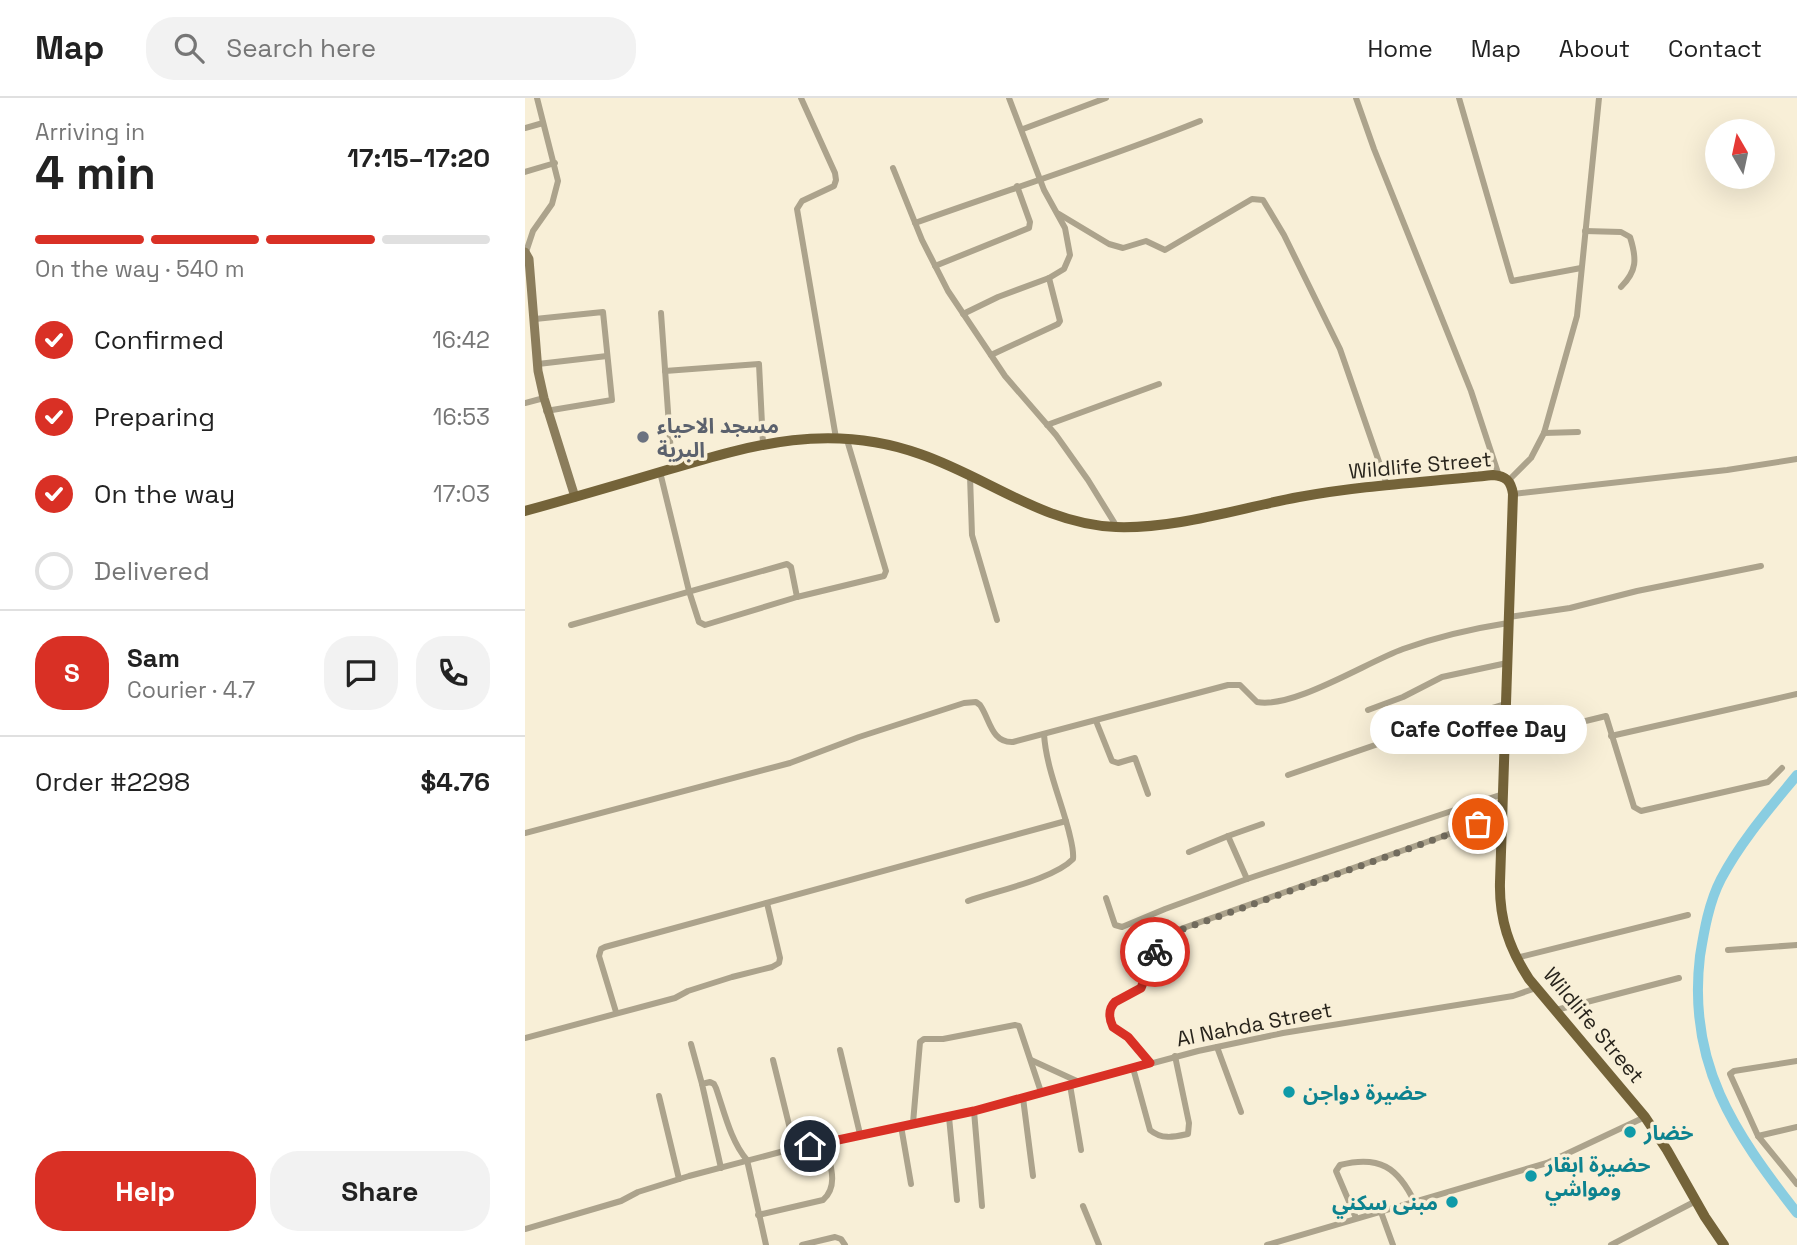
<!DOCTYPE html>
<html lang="en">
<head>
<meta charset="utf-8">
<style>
  body { margin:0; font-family:"Space Grotesk","Noto Sans Arabic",sans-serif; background:#f2f2f2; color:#222; height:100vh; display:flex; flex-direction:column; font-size:26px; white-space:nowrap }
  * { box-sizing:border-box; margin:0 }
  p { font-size:23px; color:#767676 }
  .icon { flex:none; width:38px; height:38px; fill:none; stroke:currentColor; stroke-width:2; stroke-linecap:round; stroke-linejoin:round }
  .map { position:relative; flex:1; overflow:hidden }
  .side { display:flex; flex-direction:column; background:#fff; width:525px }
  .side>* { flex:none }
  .needle { width:46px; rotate:351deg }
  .tools { position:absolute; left:1180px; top:21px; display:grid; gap:14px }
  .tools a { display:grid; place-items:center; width:70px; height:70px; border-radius:50%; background:#fff; box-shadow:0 7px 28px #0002; font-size:35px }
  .pin { position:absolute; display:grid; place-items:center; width:60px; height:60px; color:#fff; margin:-30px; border:4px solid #fff; border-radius:50%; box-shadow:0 2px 7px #0007 }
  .courier { position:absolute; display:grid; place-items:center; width:70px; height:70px; margin:-35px; border:5px solid #d93025; border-radius:50%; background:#fff; color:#222; box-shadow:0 2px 9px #0007 }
  .bubble { position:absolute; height:49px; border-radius:24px; background:#fff; box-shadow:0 7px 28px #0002; font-size:23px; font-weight:700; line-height:49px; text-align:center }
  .headline em { font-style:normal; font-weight:700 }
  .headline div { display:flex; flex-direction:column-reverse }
  .headline { display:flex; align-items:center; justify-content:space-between; height:119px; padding:0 35px }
  h1 { font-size:46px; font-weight:700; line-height:52px }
  .bar { display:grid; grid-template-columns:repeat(4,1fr); gap:10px 7px; align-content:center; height:84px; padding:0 35px }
  .bar i { height:9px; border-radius:5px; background:#e0e0e0 }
  .bar .selected { background:#d93025 }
  .bar p { grid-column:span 4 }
  .line { display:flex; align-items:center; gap:18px; padding:0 35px; border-top:2px solid #e0e0e0 }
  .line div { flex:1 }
  .round { display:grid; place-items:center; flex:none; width:74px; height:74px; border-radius:28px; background:#f2f2f2 }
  ol { padding:0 35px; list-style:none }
  li { display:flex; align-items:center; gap:21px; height:77px }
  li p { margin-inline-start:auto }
  li .icon { padding:7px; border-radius:50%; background:#d93025; color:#fff; stroke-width:4 }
  li:last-child { color:#767676 }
  li i { width:38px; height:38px; border:4px solid #e0e0e0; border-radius:50% }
  .button { display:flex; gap:14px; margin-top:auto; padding:14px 35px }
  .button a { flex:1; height:80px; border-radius:28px; background:#d93025; color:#fff; font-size:28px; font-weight:700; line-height:80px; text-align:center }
  .button a+a { background:#f2f2f2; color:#222 }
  header { display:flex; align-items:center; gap:42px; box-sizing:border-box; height:98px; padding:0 35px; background:#fff; border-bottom:2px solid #e0e0e0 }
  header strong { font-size:33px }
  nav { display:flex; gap:38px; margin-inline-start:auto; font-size:24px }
  .search { width:490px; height:63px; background:#f2f2f2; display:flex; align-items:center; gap:18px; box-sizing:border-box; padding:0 24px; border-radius:28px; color:#767676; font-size:26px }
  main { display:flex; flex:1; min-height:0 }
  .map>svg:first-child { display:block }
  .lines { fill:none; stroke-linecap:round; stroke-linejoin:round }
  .river { stroke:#89cde1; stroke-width:10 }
  .minor { stroke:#aca38c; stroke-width:6 }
  .secondary { stroke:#8b7d5c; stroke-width:9 }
  .primary { stroke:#746339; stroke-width:10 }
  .done { stroke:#716b5d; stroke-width:7; stroke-dasharray:0 12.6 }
  .route { stroke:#d93025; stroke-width:9 }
  .worship-dot { fill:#6b7280; stroke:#f8efd7; stroke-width:2.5 }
  .culture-dot { fill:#0f9aa8; stroke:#f8efd7; stroke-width:2.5 }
  .labels { text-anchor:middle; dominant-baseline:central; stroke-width:7; stroke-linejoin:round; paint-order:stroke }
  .worship-label { font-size:21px; font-weight:bold; fill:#5b616d; stroke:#f8efd7; text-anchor:start }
  .street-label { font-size:21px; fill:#28241c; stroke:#f8efd7 }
  .culture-label { font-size:21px; font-weight:bold; fill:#0d838f; stroke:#f8efd7; text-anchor:start }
</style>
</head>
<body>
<header>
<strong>Map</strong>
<div class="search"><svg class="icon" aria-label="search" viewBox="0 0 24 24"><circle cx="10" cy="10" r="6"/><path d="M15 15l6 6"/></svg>Search here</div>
<nav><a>Home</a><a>Map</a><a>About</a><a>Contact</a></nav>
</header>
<main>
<section class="side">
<div class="headline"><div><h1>4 min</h1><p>Arriving in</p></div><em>17:15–17:20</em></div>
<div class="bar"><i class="selected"></i><i class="selected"></i><i class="selected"></i><i></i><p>On the way · 540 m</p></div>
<ol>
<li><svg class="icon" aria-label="check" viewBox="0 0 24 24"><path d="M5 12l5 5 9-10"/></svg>Confirmed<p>16:42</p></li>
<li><svg class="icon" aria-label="check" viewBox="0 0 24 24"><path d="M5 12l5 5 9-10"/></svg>Preparing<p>16:53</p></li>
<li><svg class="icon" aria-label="check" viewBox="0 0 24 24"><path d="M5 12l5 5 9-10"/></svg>On the way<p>17:03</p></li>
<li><i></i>Delivered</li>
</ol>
<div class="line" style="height:126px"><b class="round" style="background:#d93025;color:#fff">S</b><div><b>Sam</b><p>Courier · 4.7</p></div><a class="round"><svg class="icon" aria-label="chat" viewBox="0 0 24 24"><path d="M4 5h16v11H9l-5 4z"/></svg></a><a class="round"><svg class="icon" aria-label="phone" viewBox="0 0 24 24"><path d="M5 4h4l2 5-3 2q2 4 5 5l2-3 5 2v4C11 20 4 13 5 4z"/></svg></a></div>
<div class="line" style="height:91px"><div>Order #2298</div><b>$4.76</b></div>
<div class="button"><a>Help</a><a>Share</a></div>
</section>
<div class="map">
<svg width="1272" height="1147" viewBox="0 0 1272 1147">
  <rect width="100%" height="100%" fill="#f8efd7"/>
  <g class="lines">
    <!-- river -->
    <path class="river" d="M 1272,677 C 1245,710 1216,743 1196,781 C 1184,804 1179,833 1175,858 C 1162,966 1209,1034 1272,1115"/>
    <!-- minor -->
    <g class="minor">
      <polyline points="276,0 310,75 311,82 309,88 277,103 272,111 311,340"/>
      <polyline points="831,0 849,51 946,293 974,378"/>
      <polyline points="934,0 987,183 1056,170"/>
      <polyline points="0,30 18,25"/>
      <polyline points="498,31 581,0"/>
      <polyline points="368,70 397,142 423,193 480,278 531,337 563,382 592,429"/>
      <polyline points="0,74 30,65"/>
      <polyline points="534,116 584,146 598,150 621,143 640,152 727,101 738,102 759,137 815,251 862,387"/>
      <path d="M 390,125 C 485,91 581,61 675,23"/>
      <path d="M 1060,133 L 1096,134 L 1105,139 C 1112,161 1112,173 1096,189"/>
      <polyline points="1,154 8,133 27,106 33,83 12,0"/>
      <polyline points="410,168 504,130 505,124 492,88"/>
      <polyline points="136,215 147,370"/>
      <polyline points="438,216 473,199 524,180 539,171 545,157 540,130 519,92 484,0"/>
      <polyline points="10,221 78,214 87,302 21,313"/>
      <polyline points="466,257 533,226 535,223 524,180"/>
      <polyline points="13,266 82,258"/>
      <polyline points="140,273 234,266 238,346"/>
      <polyline points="0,305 19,300"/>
      <polyline points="522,327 634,286"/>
      <polyline points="1019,335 1053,334"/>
      <polyline points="135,374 164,493 174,524 180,527 272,499 359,478 361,473 322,342"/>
      <polyline points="445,378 447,437 472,522"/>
      <polyline points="983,383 1006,360 1019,335 1052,218 1074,0"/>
      <polyline points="988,396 1202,372 1272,361"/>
      <polyline points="984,519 1045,510 1112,493 1236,468"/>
      <polyline points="46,527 262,466 266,469 272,499"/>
      <polyline points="843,612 878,599 917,579 982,565"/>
      <polyline points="571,623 587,663 593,665 610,660 623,696"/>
      <polyline points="1086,638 1272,596"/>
      <polyline points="979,640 999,638 1081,618 1109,709 1116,713 1243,684 1257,670"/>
      <polyline points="763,677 888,634 980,606"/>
      <path d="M 0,735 L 265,665 L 334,639 L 439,605 L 451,604 L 455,607 C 465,621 466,645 488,644 L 703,587 L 715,587 L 732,604 C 768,611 842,564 878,551 C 909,540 951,530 983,525"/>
      <polyline points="664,754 703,738"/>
      <polyline points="722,781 703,738 737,726"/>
      <polyline points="581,800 590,827 597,829 640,811 722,781 978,696"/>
      <path d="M 443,803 C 471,793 529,781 548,761 C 549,752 546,743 544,734 C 536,702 521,669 519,636"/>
      <polyline points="1203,852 1272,847"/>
      <polyline points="991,860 1163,817"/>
      <polyline points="1031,912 1154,880"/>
      <polyline points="91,914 74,858 76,851 80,849 541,723"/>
      <polyline points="0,940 150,900 163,893 207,879 247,869 254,865 255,860 242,805"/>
      <polyline points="166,946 177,986"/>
      <polyline points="692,949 716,1014"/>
      <polyline points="315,952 335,1036"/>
      <polyline points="248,962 270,1051"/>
      <polyline points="506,962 554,984"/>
      <polyline points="1272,963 1209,973 1205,976 1233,1038 1272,1086"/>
      <path d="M 626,965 L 603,939 L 588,929 C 584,921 583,911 590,904 L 616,890 L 624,874 L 632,848 L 650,833 L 978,717"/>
      <path d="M 608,970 L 625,1032 C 637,1042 649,1039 663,1036 L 664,1025 L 650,958"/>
      <polyline points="545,987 556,1052"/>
      <polyline points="134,998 154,1081"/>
      <polyline points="498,1000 508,1078"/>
      <polyline points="449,1013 457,1108"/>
      <polyline points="424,1019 432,1102"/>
      <polyline points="388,1025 395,944 399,941 418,941 490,927 494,928 516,994"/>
      <polyline points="376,1028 386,1086"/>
      <polyline points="1233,1038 1272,1029"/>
      <path d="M 196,1070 L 177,986 L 185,984 L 189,986 L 191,990 C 199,1013 206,1044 222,1062 L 241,1147"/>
      <polyline points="558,1108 574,1147"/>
      <polyline points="856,1114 868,1147"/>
      <path d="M 233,1117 L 298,1102 C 315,1087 304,1064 300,1044"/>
      <path d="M 831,1120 L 811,1073 L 815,1067 C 854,1057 873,1069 890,1105"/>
      <polyline points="0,1131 96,1103 113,1094 164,1078 259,1053 449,1013 673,953 758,935 988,898 1011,890"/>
      <polyline points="277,1147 310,1139 316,1141 320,1147"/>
      <polyline points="742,1147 1022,1065 1120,1019"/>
      <polyline points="1086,1147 1171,1103"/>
    </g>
    <!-- secondary -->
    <polyline class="secondary" points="0,154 4,161 13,273 19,300 50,399"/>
    <!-- primary -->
    <path class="primary" d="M 0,413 C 47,400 95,386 142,372 C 229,346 306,324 395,356 C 462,379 518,426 591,429 C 652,431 714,410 774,399 C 838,387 903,384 968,377 C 981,378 986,383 988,396 L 975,784 C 974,821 984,850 1004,881 L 1120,1019 L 1142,1052 L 1180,1119 L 1199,1147"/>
  </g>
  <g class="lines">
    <!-- done -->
    <polyline class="done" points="630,854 632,848 650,834 953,726"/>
    <!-- route -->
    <path class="route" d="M 285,1048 L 449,1013 L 625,965 L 603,939 L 588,929 C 584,921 583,911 590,904 L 616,890 L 630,854"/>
  </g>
  <!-- markers -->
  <circle class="worship-dot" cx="118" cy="339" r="7"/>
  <g class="culture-dot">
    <circle cx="764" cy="994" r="7"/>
    <circle cx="1105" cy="1034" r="7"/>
    <circle cx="1006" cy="1078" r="7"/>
    <circle cx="927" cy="1104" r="7"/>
  </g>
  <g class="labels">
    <!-- worship labels -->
    <g class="worship-label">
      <text x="132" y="327">مسجد الاحياء<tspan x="132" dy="24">البرية</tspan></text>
    </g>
    <!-- street labels -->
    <g class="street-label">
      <text transform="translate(895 367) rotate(-5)">Wildlife Street</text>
      <text transform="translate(729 926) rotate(-11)">Al Nahda Street</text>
      <text transform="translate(1069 927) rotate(50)">Wildlife Street</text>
    </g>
    <!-- culture labels -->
    <g class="culture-label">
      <text x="778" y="994">حضيرة دواجن</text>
      <text x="1119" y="1034">خضار</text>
      <text x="1020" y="1066">حضيرة ابقار<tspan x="1020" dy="24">ومواشي</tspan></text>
      <text x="913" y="1104" text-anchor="end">مبنى سكني</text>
    </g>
  </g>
</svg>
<div class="tools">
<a><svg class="needle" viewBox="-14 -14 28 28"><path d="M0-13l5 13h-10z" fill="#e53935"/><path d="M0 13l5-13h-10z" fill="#767676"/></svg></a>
</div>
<div class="pin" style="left:953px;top:726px;background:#ea580c"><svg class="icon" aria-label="bag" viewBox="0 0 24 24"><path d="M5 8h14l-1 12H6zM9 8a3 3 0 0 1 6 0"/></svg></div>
<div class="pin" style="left:285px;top:1048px;background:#1f2937"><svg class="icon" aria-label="home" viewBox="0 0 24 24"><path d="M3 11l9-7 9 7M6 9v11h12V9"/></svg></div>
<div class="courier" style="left:630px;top:854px"><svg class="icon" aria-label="bike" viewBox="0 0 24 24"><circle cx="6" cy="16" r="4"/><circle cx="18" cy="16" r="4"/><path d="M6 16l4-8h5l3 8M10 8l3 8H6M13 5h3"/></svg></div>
<div class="bubble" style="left:845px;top:607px;width:217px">Cafe Coffee Day</div>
</div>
</main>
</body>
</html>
